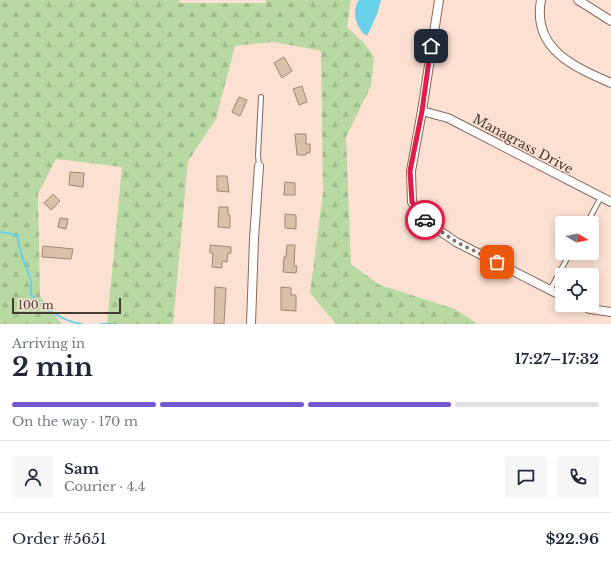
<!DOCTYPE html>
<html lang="en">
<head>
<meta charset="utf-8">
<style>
  body { margin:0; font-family:"Libre Baskerville",serif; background:#f6f6f7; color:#1f2937; height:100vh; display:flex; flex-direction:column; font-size:15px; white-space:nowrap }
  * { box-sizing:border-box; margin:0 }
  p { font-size:13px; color:#747a83 }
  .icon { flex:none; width:22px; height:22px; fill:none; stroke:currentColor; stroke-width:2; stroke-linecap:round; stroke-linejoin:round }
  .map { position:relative; height:324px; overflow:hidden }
  .sheet { display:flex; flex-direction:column; background:#fff; flex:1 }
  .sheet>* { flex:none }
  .needle { width:26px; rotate:99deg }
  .tools { position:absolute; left:555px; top:216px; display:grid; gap:8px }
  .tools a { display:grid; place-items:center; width:44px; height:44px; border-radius:4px; background:#fff; box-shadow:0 2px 10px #0003; font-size:20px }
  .scale { position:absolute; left:12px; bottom:10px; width:109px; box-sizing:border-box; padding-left:4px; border:2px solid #473a33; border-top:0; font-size:11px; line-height:14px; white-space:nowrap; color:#473a33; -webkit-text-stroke:3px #fce1d3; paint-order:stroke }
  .pin { position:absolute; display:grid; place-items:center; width:34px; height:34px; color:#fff; margin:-17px; border-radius:8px; box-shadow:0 2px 6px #0006 }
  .courier { position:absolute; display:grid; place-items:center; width:40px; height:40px; margin:-20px; border:3px solid #e11d48; border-radius:50%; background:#fff; color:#222; box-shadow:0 1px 5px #0007 }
  .overview em { font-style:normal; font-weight:700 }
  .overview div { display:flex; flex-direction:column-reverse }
  .overview { display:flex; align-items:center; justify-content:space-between; height:68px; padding:0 12px }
  h1 { font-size:26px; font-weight:700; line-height:30px }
  .bar { display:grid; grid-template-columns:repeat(4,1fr); gap:6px 4px; align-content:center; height:48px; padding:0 12px }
  .bar i { height:5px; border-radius:3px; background:#e0e1e3 }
  .bar .selected { background:#7457d0 }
  .bar p { grid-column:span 4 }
  .line { display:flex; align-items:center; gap:10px; padding:0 12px; border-top:1px solid #e0e1e3 }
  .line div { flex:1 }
  .round { display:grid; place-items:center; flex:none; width:42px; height:42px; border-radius:4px; background:#f6f6f7 }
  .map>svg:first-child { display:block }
  .forest { fill:url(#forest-firs) }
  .water { fill:#69d0ea }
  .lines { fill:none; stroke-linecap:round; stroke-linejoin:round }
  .stream { stroke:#69d0ea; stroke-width:2 }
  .building { fill:#dbbfa9; stroke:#a08571 }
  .lane-casing { stroke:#856959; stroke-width:6 }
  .street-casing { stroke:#856959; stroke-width:10 }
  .lane { stroke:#fff; stroke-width:4 }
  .street { stroke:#fff; stroke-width:8 }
  .done { stroke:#86746b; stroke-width:4; stroke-dasharray:0 7.2 }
  .route { stroke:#e11d48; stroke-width:5 }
  .labels { text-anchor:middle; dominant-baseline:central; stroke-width:3; stroke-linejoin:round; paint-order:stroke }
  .street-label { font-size:13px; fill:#473a33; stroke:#fce1d3 }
</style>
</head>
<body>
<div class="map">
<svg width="611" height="324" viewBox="0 0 611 324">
  <defs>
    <pattern id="forest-firs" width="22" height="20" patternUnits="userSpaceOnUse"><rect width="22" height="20" fill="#b9d9a3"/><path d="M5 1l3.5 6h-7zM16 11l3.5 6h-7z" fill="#a0bb8d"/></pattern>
  </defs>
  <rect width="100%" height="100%" fill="#fce1d3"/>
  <!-- forest -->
  <polygon class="forest" points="0,0 179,0 180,3 266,3 266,0 351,0 347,27 364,43 374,57 371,86 346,137 351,264 380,285 455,309 478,324 336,324 310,293 323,192 321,51 274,42 235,46 216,119 188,161 173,324 107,324 122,167 56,159 38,194 40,296 62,324 0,324"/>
  <!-- water -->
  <path class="water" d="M 359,0 L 381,0 L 377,14 L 367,36 C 356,30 351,10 359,0 Z"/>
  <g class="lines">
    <!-- stream -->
    <g class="stream">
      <path d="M 0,232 L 18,235 C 16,246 27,267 30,278 C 32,283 31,289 31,295 C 42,307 64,322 82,324"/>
      <polyline points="101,324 113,324"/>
    </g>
  </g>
  <!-- building -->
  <g class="building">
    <polygon points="284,57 292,71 282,78 274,63"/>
    <polygon points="302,86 307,102 299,105 293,89"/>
    <polygon points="239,97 247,100 240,116 232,112"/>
    <polygon points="295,134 306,134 306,144 310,144 310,153 306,153 306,155 297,155"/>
    <polygon points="70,172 84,173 83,187 69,185"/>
    <polygon points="217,176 227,176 229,192 217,191"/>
    <polygon points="285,182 295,183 295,195 284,195"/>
    <polygon points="53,194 60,201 51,210 44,203"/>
    <polygon points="219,207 228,207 228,215 230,215 230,228 218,227"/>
    <polygon points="285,214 296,215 296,229 285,228"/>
    <polygon points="60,218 68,219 66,229 58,227"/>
    <polygon points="210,245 231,247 231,253 228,253 227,262 222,261 222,268 212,267 213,253 210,253"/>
    <polygon points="287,245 295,245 294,266 297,266 296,273 283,272 284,257 286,257"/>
    <polygon points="43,246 73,249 71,259 42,257"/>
    <polygon points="215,287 226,288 224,324 214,324"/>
    <polygon points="281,287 291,288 291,295 296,295 296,311 281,310"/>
  </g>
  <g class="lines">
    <!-- lane casing -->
    <g class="lane-casing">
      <g id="lane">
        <polyline points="259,166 258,155 261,97"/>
        <polyline points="587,223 601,197"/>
        <polyline points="550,290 570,253"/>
      </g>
    </g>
    <!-- street casing -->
    <g class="street-casing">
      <g id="street">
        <polyline points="439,0 422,111 411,171 412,202 424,220 456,242 562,296"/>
        <path d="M 541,0 C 532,49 574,67 611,83"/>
        <polyline points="578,0 611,21"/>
        <polyline points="422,111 448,118 611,202"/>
        <polyline points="581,305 590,309 611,312"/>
        <polyline points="251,324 254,239 259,166"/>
      </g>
    </g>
    <!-- lane -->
    <use href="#lane" class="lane"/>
    <!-- street -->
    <use href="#street" class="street"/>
  </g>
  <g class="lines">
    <!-- done -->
    <polyline class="done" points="425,220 456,242 497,262"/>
    <!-- route -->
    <polyline class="route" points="425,220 412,202 410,171 422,111 431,46"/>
  </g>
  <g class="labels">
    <!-- street labels -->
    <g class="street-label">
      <text transform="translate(523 144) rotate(28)">Managrass Drive</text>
    </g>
  </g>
</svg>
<div class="tools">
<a><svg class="needle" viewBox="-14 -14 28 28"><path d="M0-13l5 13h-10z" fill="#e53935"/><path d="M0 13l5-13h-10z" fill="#747a83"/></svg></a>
<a><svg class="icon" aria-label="locate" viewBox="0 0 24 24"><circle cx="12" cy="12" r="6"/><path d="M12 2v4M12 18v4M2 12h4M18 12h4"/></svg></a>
</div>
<div class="scale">100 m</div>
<div class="pin" style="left:497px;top:262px;background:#ea580c"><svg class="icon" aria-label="bag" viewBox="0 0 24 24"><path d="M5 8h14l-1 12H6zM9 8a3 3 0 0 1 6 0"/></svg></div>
<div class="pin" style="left:431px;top:46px;background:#1f2937"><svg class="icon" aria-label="home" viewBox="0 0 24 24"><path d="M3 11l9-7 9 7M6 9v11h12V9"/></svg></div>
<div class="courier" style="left:425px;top:220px"><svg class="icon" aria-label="car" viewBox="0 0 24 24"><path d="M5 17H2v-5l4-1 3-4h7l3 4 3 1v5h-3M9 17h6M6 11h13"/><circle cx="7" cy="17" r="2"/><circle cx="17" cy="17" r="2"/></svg></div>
</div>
<section class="sheet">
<div class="overview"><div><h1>2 min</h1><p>Arriving in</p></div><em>17:27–17:32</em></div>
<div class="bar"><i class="selected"></i><i class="selected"></i><i class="selected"></i><i></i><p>On the way · 170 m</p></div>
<div class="line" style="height:72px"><a class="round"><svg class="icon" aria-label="person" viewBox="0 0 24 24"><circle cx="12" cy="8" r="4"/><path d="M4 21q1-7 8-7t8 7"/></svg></a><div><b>Sam</b><p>Courier · 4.4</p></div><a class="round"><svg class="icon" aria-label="chat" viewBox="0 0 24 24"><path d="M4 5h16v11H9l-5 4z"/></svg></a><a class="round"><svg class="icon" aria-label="phone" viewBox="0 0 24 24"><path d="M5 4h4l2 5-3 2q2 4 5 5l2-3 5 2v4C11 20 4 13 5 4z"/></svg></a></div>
<div class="line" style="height:52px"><div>Order #5651</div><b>$22.96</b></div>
</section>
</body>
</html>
